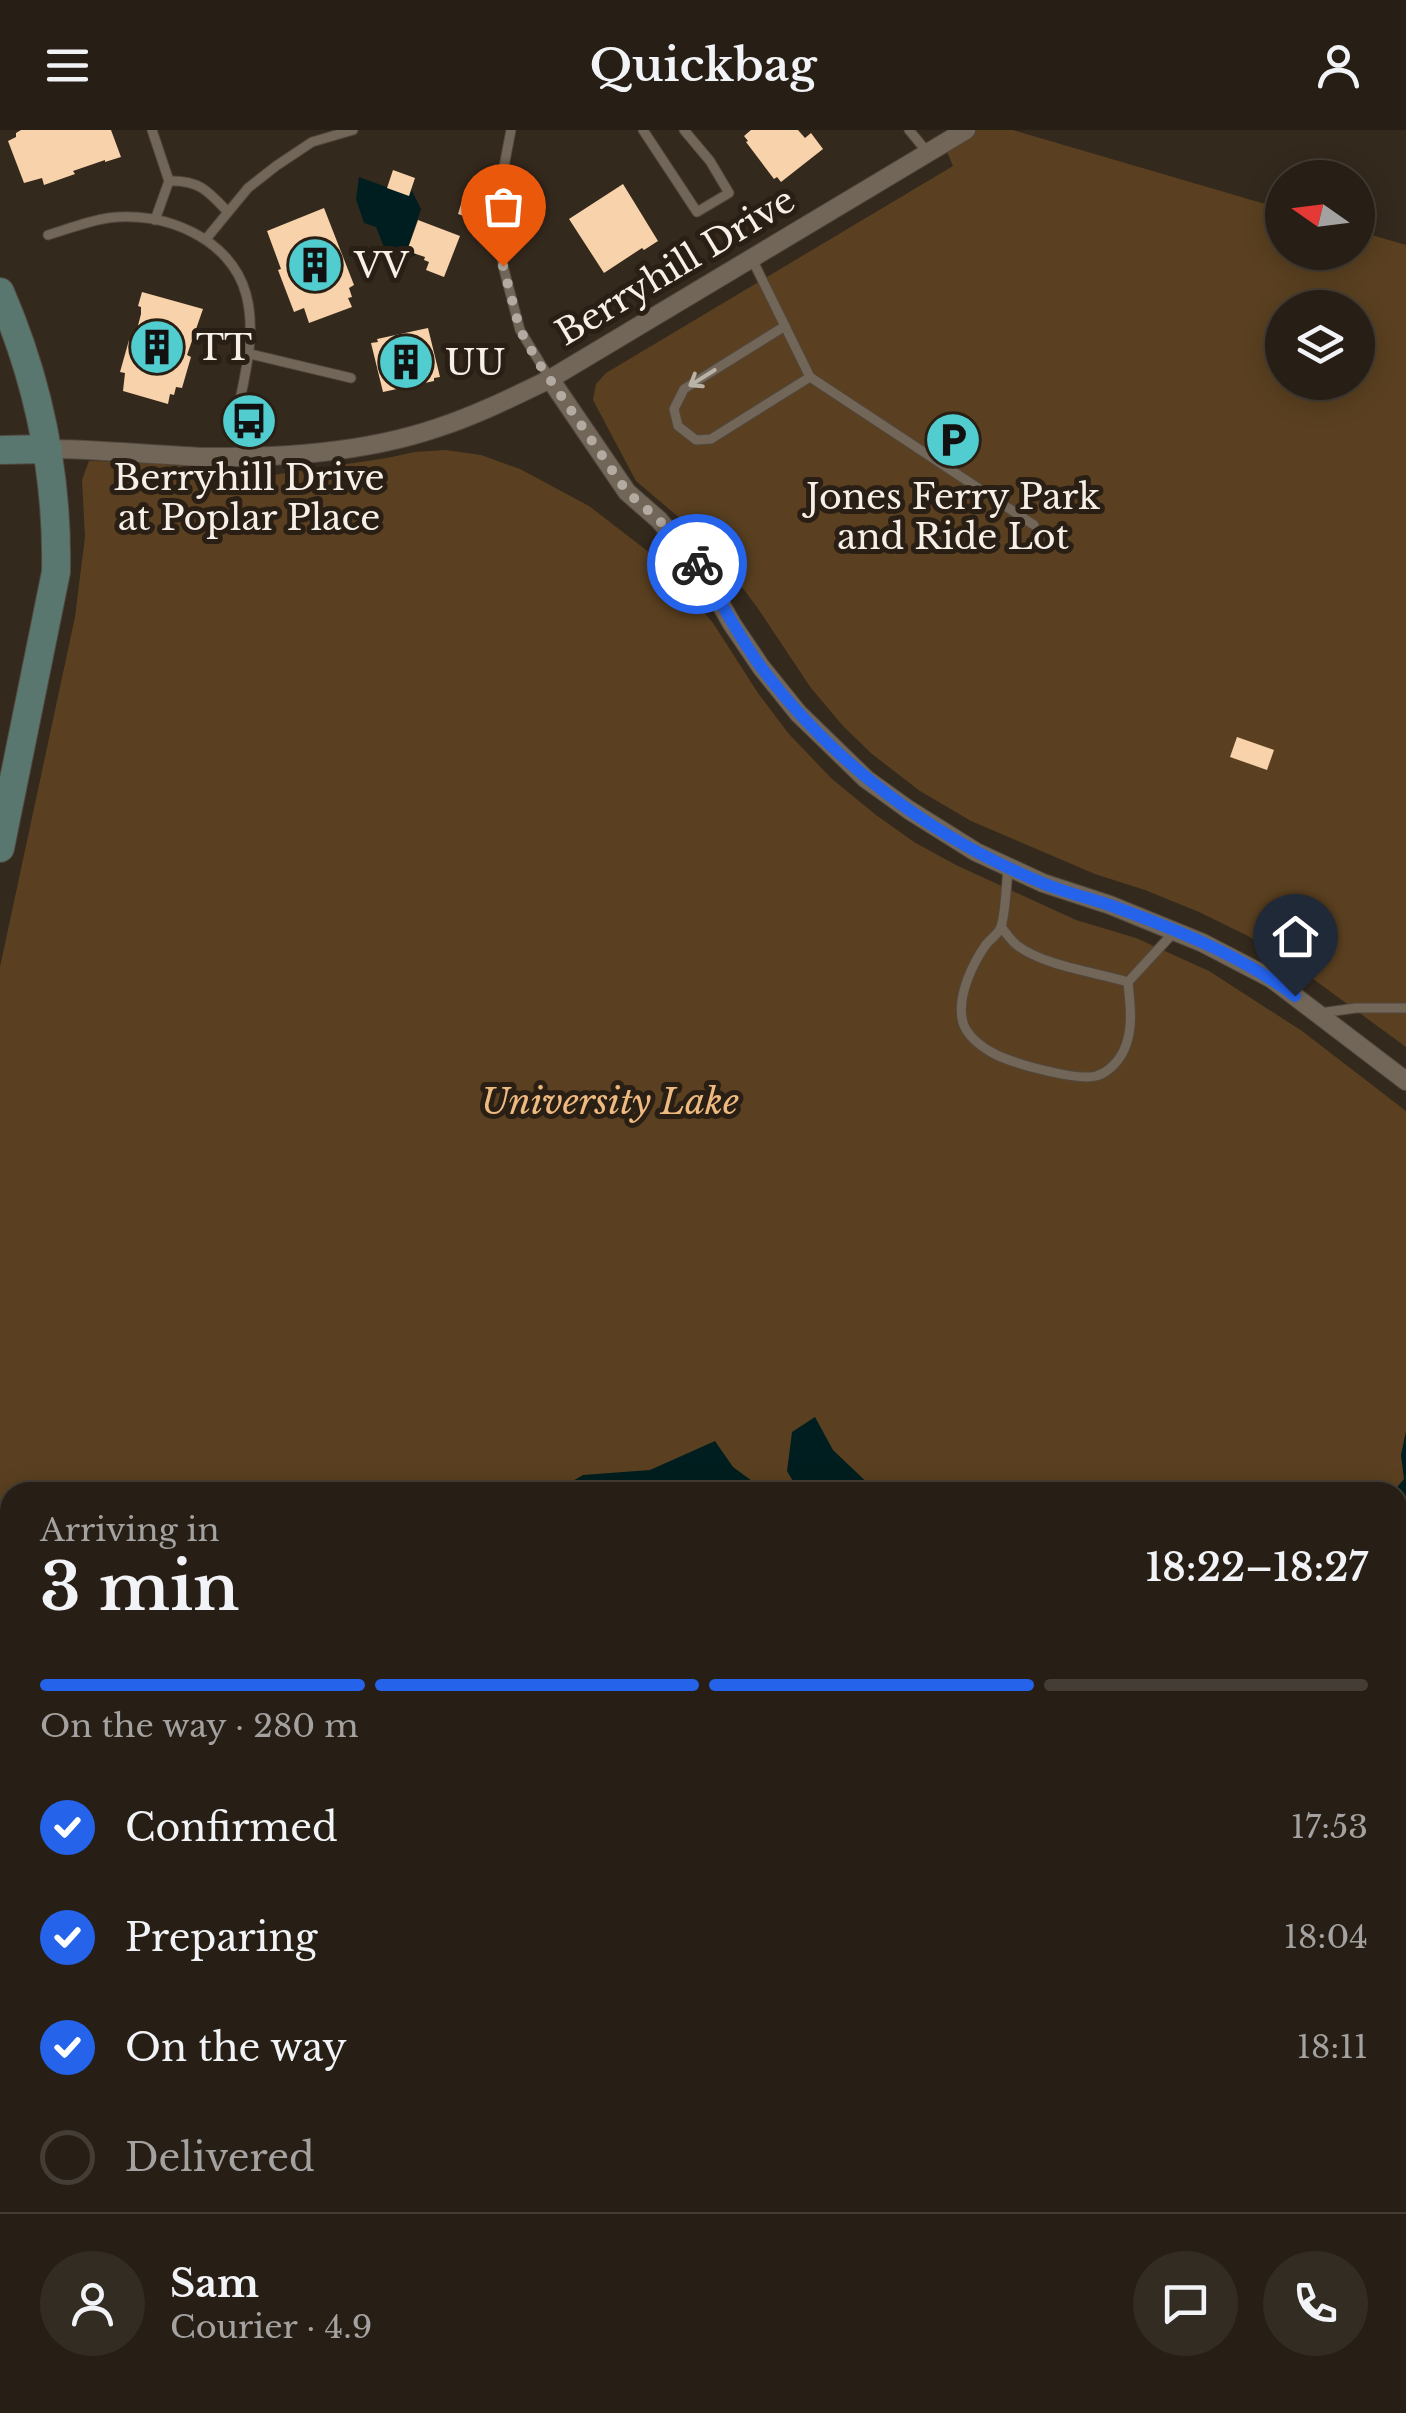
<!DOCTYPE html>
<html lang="en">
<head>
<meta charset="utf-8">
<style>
  body { margin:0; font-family:"Libre Baskerville",serif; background:#332c23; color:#f1f3f6; height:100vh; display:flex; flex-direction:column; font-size:38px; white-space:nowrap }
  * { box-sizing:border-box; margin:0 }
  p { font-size:32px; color:#a4a2a1 }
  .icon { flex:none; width:55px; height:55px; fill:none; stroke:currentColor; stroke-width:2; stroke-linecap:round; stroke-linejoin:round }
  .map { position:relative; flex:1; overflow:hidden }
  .details { position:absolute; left:0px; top:1352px; width:1408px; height:932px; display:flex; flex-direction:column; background:#271f16; border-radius:30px 30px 0 0; box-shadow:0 5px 25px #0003,0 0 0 2px #433d35 }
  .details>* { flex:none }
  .needle { width:65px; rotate:284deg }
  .tools { position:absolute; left:1265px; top:30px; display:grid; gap:20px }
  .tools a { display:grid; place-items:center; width:110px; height:110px; border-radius:50%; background:#271f16; box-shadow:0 5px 25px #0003,0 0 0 2px #433d35; font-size:50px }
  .pin { position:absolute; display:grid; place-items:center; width:85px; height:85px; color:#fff; margin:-102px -42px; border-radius:50% 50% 50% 0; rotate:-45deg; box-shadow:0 0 10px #0007 }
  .pin .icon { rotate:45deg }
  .courier { position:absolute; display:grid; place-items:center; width:100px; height:100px; margin:-50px; border:8px solid #2563eb; border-radius:50%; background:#fff; color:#222; box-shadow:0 2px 12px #0007 }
  .overview em { font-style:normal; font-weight:600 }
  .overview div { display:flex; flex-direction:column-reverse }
  .overview { display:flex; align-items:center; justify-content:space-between; height:170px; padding:0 40px }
  h1 { font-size:65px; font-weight:600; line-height:75px }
  .bar { display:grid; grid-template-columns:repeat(4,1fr); gap:15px 10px; align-content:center; height:120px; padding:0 40px }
  .bar i { height:12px; border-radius:8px; background:#433d35 }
  .bar .on { background:#2563eb }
  .bar p { grid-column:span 4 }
  .line { display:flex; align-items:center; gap:25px; padding:0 40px; border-top:2px solid #433d35 }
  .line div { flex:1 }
  .round { display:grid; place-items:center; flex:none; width:105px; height:105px; border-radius:52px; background:#332c23 }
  ol { padding:0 40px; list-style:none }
  li { display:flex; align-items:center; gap:30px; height:110px }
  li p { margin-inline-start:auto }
  li .icon { padding:10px; border-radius:50%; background:#2563eb; color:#fff; stroke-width:4 }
  li:last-child { color:#a4a2a1 }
  li i { width:55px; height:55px; border:5px solid #433d35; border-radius:50% }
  header { display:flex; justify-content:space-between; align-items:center; height:130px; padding:0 40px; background:#271f16; font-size:45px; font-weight:600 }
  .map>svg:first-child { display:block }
  .green { fill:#5a4020; fill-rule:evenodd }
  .water { fill:#001e1f }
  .building { fill:#f7d2ab }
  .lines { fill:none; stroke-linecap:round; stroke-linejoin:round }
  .lane-casing { stroke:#50473d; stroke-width:11 }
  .street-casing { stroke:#50473d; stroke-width:20 }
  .secondary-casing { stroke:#50473d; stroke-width:30 }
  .lane { stroke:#726658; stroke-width:9 }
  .street { stroke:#726658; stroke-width:18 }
  .secondary { stroke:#59776e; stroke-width:28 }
  .oneway { stroke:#bbb2a7 }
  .done { stroke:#b3aaa1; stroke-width:10; stroke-dasharray:0 18 }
  .route { stroke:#2563eb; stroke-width:12 }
  .labels { text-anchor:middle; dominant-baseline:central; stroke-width:10; stroke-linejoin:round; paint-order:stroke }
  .poi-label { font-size:35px; fill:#f7f0e8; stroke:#2a1f14; text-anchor:start }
  .street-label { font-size:35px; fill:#f7f0e8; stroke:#2a1f14 }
  .park-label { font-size:35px; font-style:italic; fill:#eeba80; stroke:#2a1f14 }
</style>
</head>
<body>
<header><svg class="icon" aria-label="menu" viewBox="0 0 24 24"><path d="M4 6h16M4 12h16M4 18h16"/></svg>Quickbag<svg class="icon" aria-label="person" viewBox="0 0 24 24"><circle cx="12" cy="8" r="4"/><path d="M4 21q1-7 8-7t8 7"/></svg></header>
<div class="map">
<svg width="1406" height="2283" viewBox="0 0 1406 2283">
  <rect width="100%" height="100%" fill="#34291d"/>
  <!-- green -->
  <g class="green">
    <path d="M 972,0 L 1013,0 L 1282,79 L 1282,122 L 1358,122 L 1358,101 L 1406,115 L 1406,917 L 1290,832 L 1248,806 L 1199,782 L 1145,760 L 1095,744 L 971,691 L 920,661 L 872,624 L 843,596 L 811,558 L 757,477 L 723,432 L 682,390 L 636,351 L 593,270 L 596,254 L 606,243 L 953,36 L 945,17 ZM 1282,178 L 1358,178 L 1358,252 L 1282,252 Z"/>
    <polygon points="445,320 481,325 520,339 589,376 650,423 673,446 713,493 758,563 788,603 832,649 876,685 914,712 956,735 1076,790 1136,808 1209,841 1302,901 1406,981 1406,2283 51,2283 49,2275 1398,2275 1398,1362 10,1362 10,2156 0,2125 0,837 75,487 85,407 82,350 89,331 138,332 273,345 387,328 415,322"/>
  </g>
  <!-- water -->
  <g class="water">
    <polygon points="359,47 408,65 411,59 421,79 407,120 417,124 405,130 384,117 376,97 364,93 356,69"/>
    <polygon points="815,1287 833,1320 877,1362 787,1362 794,1353 787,1341 792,1302"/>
    <polygon points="1406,1301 1406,2076 1398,2078 1398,1362 1375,1362 1394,1361 1404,1349 1401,1325"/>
    <polygon points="715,1311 733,1337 767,1362 554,1362 583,1345 650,1340"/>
    <polygon points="10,1415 10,2003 0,2003 0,1420"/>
    <polygon points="423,2275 1055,2275 1051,2283 422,2283"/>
  </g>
  <!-- building -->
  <g class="building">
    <polygon points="21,0 111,0 121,27 105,32 105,30 73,41 75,44 44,55 42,48 24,53 8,11 16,7 16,3"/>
    <polygon points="751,0 798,0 805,8 811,3 823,19 781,52 777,47 774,49 746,12 748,11 744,6"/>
    <polygon points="393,40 415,48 409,66 387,58"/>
    <polygon points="623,54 658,111 644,120 642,118 604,143 569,89"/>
    <polygon points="464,64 481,69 475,90 458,84"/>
    <polygon points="324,78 354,155 349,158 352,167 348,168 352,177 309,193 304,178 294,182 278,140 281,139 267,101"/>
    <polygon points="418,90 460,106 444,147 426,140 429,132 424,130 425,127 407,121"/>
    <polygon points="142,162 203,179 187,225 191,227 182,258 176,257 174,265 170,264 168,274 123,261 125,243 120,242 129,210 134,211 141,184 141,177 138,176"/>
    <polygon points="428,198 440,247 434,248 434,251 383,262 371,213 378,212 377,209"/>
    <polygon points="1237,607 1274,620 1267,640 1230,627"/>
  </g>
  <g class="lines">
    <!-- lane casing -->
    <g class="lane-casing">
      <g id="lane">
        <polyline points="152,0 169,51 155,90"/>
        <polyline points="511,0 496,78 503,136 520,200 550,249"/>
        <polyline points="643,0 697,82 729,63 710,31 684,0"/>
        <polyline points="909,0 928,23"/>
        <path d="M 169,51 C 199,50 208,61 227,81"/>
        <path d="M 48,105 C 68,99 88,91 108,88 C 163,80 231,108 246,164 C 255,197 248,232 241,265"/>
        <polyline points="206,109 248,58 276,36 312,12 353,0"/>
        <polyline points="752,129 810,247 1034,395"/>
        <polyline points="785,196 684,259 674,279 678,296 696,310 711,309 810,247"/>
        <polyline points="250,224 351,248"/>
        <path d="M 1002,798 C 1006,803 1012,812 1018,816 C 1045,836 1095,842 1128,852 C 1130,875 1134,898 1124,920 C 1119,931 1108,943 1096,946 C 1076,951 1010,933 991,922 C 979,915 964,903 962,888 C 958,865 972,835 985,816 C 989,810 997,805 1000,799 C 1005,790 1007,750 1008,737"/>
        <polyline points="1128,852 1175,801"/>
        <polyline points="1320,883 1356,878 1406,878"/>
      </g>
    </g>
    <!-- street casing -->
    <g class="street-casing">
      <g id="street">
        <polyline points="550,249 627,362 659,390 700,438 732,494 761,537 798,583 866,649 909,680 976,722 1043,753 1110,775 1203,813 1272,849 1406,951"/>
        <path d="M 48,319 C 100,319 151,325 202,327 C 280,328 363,323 437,298 C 477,285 513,267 550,249 L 966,0"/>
      </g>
    </g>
    <!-- secondary casing -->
    <g class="secondary-casing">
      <g id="secondary">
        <path d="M 0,162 C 39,252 58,344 56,442 L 0,718"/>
        <polyline points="0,320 48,319"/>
        <polyline points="0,2209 10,2240"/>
        <polyline points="22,2275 24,2283"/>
      </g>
    </g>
    <!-- lane -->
    <use href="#lane" class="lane"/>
    <!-- street -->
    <use href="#street" class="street"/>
    <!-- secondary -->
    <use href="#secondary" class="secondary"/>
  </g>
  <!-- one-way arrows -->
  <defs><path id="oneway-shaft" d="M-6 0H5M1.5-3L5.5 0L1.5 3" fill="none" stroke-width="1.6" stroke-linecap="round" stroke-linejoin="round" transform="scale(2.5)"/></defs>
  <use class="oneway" href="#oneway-shaft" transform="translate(702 248) rotate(148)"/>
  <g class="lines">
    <!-- done -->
    <polyline class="done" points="503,136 520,200 538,232 627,362 659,390 697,434"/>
    <!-- route -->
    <path class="route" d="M 697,434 C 720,468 737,505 761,537 C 833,633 930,706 1040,752 C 1063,762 1089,768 1112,776 C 1175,799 1242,826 1295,866"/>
  </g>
  <!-- icons -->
  <defs>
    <g id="building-disc" transform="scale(2.875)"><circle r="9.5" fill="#52cdcf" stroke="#2a1f14"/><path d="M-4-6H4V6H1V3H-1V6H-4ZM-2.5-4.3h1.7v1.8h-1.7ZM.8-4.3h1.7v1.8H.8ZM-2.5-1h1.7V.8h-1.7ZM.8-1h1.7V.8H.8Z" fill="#111"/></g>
    <g id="bus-disc" transform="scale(2.875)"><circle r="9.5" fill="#52cdcf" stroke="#2a1f14"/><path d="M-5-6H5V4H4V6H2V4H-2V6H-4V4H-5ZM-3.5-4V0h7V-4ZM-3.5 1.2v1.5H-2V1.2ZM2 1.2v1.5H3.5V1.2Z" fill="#111"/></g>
    <g id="parking-disc" transform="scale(2.875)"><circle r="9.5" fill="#52cdcf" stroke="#2a1f14"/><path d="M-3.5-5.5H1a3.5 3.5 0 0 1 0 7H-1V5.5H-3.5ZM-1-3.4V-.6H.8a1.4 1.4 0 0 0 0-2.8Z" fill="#111"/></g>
  </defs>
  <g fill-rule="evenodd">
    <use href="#building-disc" x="315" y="135"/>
    <use href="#building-disc" x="157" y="217"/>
    <use href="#building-disc" x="406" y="232"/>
    <use href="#bus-disc" x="249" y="291"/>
    <use href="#parking-disc" x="953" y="310"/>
  </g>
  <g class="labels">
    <!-- poi labels -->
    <g class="poi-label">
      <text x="354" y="135">VV</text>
      <text x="196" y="217">TT</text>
      <text x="445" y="232">UU</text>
      <text x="249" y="347" text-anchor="middle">Berryhill Drive<tspan x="249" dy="40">at Poplar Place</tspan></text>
      <text x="953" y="366" text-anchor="middle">Jones Ferry Park<tspan x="953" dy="40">and Ride Lot</tspan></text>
    </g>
    <!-- street labels -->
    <g class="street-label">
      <text transform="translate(675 136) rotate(-31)">Berryhill Drive</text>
    </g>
    <!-- park labels -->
    <g class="park-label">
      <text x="610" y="971">University Lake</text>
    </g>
  </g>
</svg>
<div class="tools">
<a><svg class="needle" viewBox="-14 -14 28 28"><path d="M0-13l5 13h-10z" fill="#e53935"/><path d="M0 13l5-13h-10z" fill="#a4a2a1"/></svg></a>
<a><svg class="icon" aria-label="layers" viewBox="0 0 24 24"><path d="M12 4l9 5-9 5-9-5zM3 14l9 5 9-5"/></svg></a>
</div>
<div class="pin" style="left:503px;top:136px;background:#ea580c"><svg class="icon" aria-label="bag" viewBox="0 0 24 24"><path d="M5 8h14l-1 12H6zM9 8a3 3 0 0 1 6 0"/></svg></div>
<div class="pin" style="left:1295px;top:866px;background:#1f2937"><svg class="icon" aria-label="home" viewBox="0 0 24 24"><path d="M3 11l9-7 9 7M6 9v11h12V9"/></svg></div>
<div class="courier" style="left:697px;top:434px"><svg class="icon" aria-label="bike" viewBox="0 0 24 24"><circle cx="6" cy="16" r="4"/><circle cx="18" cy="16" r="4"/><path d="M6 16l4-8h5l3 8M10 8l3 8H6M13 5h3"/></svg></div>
<section class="details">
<div class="overview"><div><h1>3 min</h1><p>Arriving in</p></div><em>18:22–18:27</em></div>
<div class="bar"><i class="on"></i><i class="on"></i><i class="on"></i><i></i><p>On the way · 280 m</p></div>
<ol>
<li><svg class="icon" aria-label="check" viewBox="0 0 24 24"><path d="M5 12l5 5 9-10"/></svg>Confirmed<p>17:53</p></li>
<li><svg class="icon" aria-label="check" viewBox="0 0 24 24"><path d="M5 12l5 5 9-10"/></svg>Preparing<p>18:04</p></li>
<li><svg class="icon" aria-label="check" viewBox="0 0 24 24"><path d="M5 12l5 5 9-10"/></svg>On the way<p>18:11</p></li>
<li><i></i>Delivered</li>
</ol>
<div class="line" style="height:180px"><a class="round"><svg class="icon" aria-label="person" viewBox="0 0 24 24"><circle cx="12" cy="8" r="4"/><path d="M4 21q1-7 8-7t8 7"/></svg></a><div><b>Sam</b><p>Courier · 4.9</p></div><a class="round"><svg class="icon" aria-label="chat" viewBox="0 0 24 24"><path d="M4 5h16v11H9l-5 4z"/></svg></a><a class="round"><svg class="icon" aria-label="phone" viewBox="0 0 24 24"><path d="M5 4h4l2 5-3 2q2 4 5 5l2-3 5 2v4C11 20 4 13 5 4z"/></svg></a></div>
</section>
</div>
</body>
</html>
